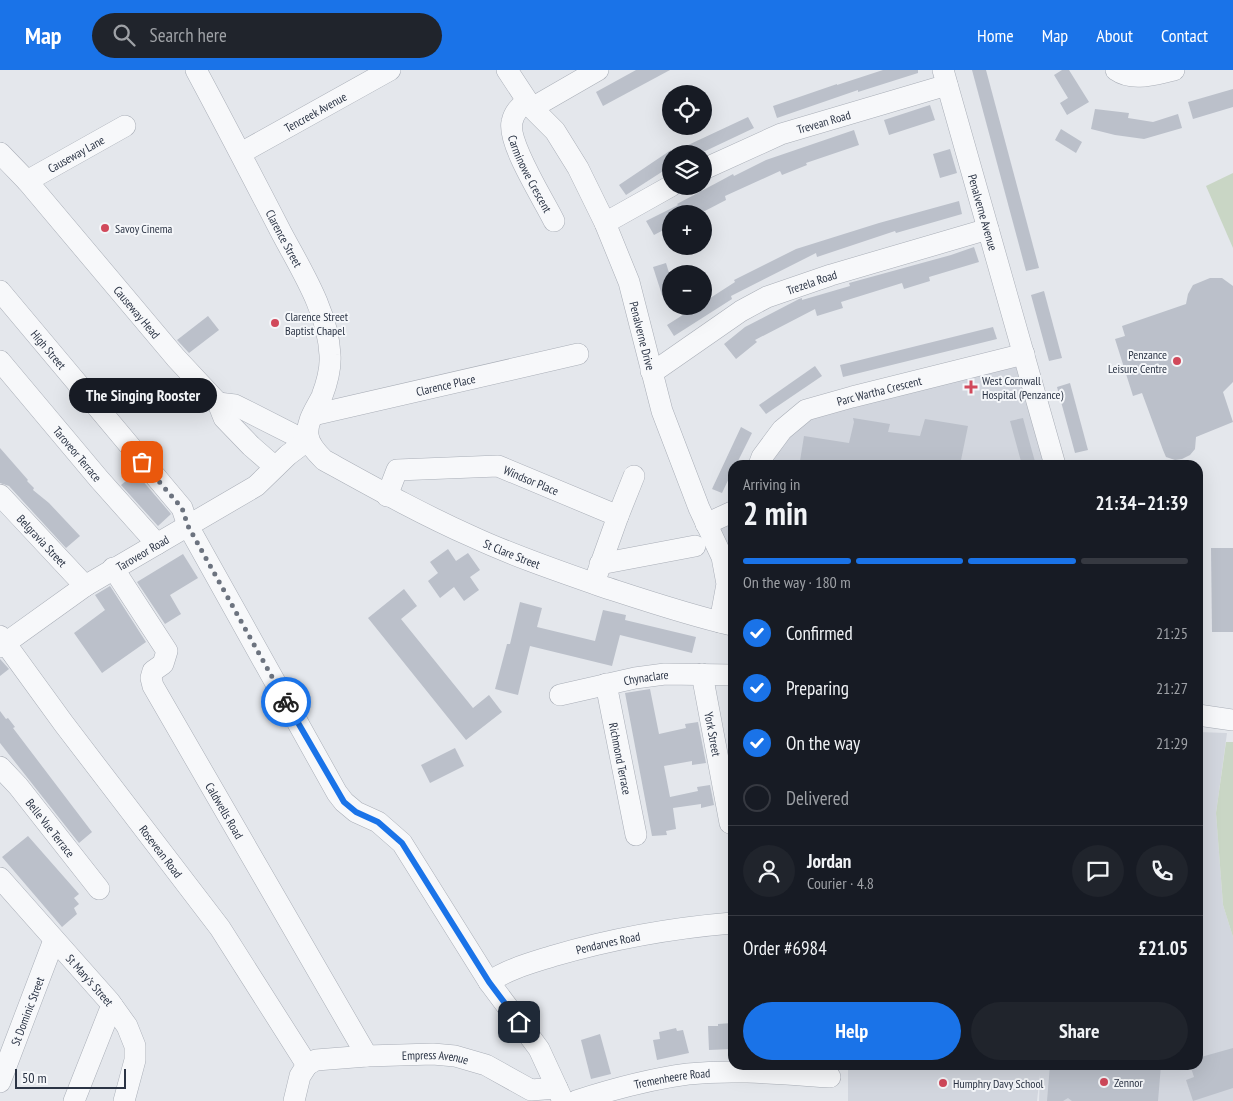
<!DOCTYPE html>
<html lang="en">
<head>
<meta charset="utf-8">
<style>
  body { margin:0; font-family:"PT Sans Narrow",sans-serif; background:#20242c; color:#f1f3f6; height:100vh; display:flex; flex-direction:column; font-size:19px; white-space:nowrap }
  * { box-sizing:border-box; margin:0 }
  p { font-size:16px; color:#9ea1a6 }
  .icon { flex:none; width:28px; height:28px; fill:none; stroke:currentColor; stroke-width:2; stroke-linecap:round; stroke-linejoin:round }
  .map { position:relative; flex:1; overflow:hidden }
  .panel { position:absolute; left:728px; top:390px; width:475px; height:610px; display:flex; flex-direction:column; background:#171b24; border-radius:15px; box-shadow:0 5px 20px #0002 }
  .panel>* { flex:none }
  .fabs { position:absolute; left:662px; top:15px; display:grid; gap:10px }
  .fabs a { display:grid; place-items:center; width:50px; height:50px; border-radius:50%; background:#171b24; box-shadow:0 5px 20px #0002; font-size:25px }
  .scale { position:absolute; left:15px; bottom:12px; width:111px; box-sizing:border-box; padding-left:5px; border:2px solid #2b3445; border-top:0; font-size:14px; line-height:18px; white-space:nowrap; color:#2b3445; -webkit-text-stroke:4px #f4f6f9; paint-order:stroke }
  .pin { position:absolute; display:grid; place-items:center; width:42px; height:42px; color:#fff; margin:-21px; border-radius:10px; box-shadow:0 2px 8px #0006 }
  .courier { position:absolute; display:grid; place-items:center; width:50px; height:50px; margin:-25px; border:4px solid #1a73e8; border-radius:50%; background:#fff; color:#222; box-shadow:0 1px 6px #0007 }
  .bubble { position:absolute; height:35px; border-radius:18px; background:#171b24; box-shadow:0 5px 20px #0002; font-size:16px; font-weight:700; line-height:35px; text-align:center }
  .overview em { font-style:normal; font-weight:700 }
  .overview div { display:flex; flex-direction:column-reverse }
  .overview { display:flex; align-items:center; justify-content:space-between; height:85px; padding:0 15px }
  h1 { font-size:32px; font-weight:700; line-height:38px }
  .bar { display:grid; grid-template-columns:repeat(4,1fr); gap:8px 5px; align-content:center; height:60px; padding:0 15px }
  .bar i { height:6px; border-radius:4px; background:#363941 }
  .bar .selected { background:#1a73e8 }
  .bar p { grid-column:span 4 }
  .line { display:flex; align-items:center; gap:12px; padding:0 15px; border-top:1px solid #363941 }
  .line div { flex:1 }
  .round { display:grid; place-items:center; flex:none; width:52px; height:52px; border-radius:26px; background:#20242c }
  ol { padding:0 15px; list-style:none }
  li { display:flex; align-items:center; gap:15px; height:55px }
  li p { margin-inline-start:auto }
  li .icon { padding:5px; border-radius:50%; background:#1a73e8; color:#fff; stroke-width:4 }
  li:last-child { color:#9ea1a6 }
  li i { width:28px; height:28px; border:2px solid #363941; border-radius:50% }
  .cta { display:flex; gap:10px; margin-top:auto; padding:10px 15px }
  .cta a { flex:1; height:58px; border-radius:30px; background:#1a73e8; color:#fff; font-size:20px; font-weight:700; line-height:58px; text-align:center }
  .cta a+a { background:#20242c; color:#f1f3f6 }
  header { display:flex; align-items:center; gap:30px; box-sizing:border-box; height:70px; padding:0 25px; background:#1a73e8; color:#fff }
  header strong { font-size:24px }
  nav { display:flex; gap:28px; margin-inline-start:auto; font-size:18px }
  .search { width:350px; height:45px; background:#20242c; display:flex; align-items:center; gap:12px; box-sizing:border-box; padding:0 18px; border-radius:28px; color:#9ea1a6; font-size:19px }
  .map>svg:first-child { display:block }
  .built { fill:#d2d6de }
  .green { fill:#c9d6c5 }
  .building { fill:#bbc0ca }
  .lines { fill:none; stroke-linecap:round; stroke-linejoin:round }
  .minor-casing { stroke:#a9aeb7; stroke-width:22 }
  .minor { stroke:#f7f8fa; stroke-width:21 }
  .done { stroke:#6c737f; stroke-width:5; stroke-dasharray:0 9 }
  .route { stroke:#1a73e8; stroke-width:6 }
  .poi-dot { fill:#d1495b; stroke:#f4f6f9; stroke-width:2 }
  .labels { text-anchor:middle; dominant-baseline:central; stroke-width:4; stroke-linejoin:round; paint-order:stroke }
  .street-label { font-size:12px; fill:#2b3445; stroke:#f4f6f9 }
  .poi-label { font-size:12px; fill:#2b3445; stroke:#f4f6f9; text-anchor:start }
</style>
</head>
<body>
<header>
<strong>Map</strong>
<div class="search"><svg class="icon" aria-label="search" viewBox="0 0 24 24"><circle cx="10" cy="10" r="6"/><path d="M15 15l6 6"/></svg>Search here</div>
<nav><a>Home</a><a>Map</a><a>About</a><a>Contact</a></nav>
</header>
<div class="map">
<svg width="1233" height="1031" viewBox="0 0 1233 1031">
  <rect width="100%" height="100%" fill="#e4e7ec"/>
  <!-- built -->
  <g class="built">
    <polygon points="1020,289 1047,395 764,395 809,345"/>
    <polygon points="732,451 732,500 718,458"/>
    <polygon points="1198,662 1227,663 1216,743 1223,835 1233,867 1233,1031 1039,1031 1040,1004 1037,1031 848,1031 848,995 1198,995"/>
  </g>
  <!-- green -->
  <g class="green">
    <polygon points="1233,103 1233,178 1206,116"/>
    <polygon points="1226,672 1233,672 1233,867 1223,835 1216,743"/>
  </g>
  <!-- building -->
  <g class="building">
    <polygon points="636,0 670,0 603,36 596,22"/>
    <polygon points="883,0 918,0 918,3 858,22 858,20 777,48 773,36 837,14 837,15"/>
    <polygon points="972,0 986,0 1039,198 1026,201"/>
    <polygon points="1062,0 1069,0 1089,32 1067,45 1060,33 1068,28 1054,5"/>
    <polygon points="1233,19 1233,37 1193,49 1188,32"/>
    <polygon points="930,35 935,50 889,65 884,50"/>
    <polygon points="1095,39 1129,43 1128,48 1153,52 1178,44 1182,58 1144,69 1115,65 1091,59"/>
    <polygon points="748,47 754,58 699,84 671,84 671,96 626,125 619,115 671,80 671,83"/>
    <polygon points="1061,59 1082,72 1076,83 1055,70"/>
    <polygon points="854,60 859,75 806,93 807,95 782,105 780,101 725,126 726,130 699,144 671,144 671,156 654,165 646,151 678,135 677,134 722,110 733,104 734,106 766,90"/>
    <polygon points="950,79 957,103 940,108 933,84"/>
    <polygon points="959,131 962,144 896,163 895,161 817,187 816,183 731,226 732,229 674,266 667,255 697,236 704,236 704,232 735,212 734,210 796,179 879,153"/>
    <polygon points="974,177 979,192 929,207 930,211 904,219 902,213 841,232 843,238 817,246 815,239 755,270 757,272 736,289 724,274 745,257 799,229 802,228 802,230 850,216 849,213 951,185"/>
    <polygon points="666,193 671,209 671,222 662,225 653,197"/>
    <polygon points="1210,208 1222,208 1233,216 1233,312 1223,322 1233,352 1196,367 1195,379 1190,385 1182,389 1175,390 1166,387 1163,380 1142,323 1133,326 1115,269 1125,266 1122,256 1186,234 1188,224 1193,215"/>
    <polygon points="1044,221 1062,288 1049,291 1031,225"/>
    <polygon points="208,246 219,260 189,283 177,270"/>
    <polygon points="993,257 997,269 843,307 840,295"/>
    <polygon points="815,296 822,306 766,344 759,335"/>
    <polygon points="1070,313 1088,380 1075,383 1057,317"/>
    <polygon points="853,348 890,354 888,362 920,366 925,349 968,356 960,395 803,395 800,391 804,366 849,373 854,352"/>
    <polygon points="1023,348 1032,381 1036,395 1022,395 1010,351"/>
    <polygon points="741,357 752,363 736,395 732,395 732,402 722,423 712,419"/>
    <polygon points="0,378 28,410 27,411 34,418 33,420 49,433 80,466 66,478 9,416 0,413"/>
    <polygon points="136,403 171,444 158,456 121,415"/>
    <polygon points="1211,478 1233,478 1233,562 1212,562"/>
    <polygon points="448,479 456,491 468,483 480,500 470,507 479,520 464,531 454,517 440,528 428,511 438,503 430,492"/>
    <polygon points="183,484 198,508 170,525 181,544 165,554 137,512"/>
    <polygon points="110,516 146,572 102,603 74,563 105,540 95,525"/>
    <polygon points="404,519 417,536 401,549 473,638 489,625 502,642 466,670 368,548"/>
    <polygon points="520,532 542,538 537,557 595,571 603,540 626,545 625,550 696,567 692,583 620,565 612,596 530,576 518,625 495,619 507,574 510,574"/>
    <polygon points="0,589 9,599 0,606"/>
    <polygon points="650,619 659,664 686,658 685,654 698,652 706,693 692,695 692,691 664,696 670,727 698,721 697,717 710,715 714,735 701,738 701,734 673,738 676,759 666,761 667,765 652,766 625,623"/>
    <polygon points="0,641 6,649 8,648 15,657 13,658 92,762 79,773 0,673"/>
    <polygon points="455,678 464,696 430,713 421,695"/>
    <polygon points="28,766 79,824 74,828 79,834 74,838 77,844 62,857 2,787"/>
    <polygon points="732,953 732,979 709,980 708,956 718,956 718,954"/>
    <polygon points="676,958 677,961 683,960 689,983 657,990 653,970 660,969 659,962"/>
    <polygon points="600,964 611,1004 591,1009 581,970"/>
    <polygon points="1233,978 1233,1018 1193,1031 1186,1010 1194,1007 1190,995 1198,995 1198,990 1201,989 1201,987"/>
    <polygon points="1050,995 1161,995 1158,1031 1072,1031 1068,1028 1063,1031 1047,1031"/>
  </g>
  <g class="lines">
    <!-- minor casing -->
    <g class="minor-casing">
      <g id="minor">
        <path id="s1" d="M 196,0 C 225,54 253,108 281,162 C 301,200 328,241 330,285 C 331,299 327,313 322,326 C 317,337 306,351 308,365 C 309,375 317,383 324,390 C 373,417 421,444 473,467 C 514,486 558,501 601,516 C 644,530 688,545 732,555"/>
        <path id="s2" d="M 507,0 L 532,38 L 555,61 L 578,98 L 605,153 L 629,212 L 662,341 L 699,438 L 722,487 L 727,514 L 720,552"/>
        <path id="s3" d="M 943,0 L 1055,395"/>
        <path d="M 1116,0 C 1133,12 1155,4 1174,0"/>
        <path id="s4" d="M 527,31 C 520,37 514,42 512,52 C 507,73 544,130 554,151"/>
        <polyline points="532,38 598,0"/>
        <path id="s5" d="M 0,83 L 27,111 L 176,288 L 218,333 L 224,348 L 251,376 L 275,397"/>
        <path id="s6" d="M 241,83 L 390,0"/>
        <path id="s7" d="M 704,99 L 781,64 L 947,15"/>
        <path id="s8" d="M 27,111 L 125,56"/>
        <polyline points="605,153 671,116"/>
        <path id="s9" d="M 0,221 L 182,438 L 188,456 L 337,723 L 344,732 L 356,742 L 378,752 L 402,773 L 489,912 L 539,979 L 563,1031"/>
        <path id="s10" d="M 0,291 L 99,409 L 157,474"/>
        <path id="s11" d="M 651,301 L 659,298 L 741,241 L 767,227 L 831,205 L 988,159"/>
        <polyline points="218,333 235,335 310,373"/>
        <path id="s12" d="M 313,345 L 578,284"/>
        <path id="s13" d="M 759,395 L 762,387 L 782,360 L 806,340 L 852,327 L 1024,284"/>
        <path id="s14" d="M 0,425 L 85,516"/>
        <path id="s15" d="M 387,426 L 397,400 L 498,396 L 618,446 L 594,513"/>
        <polyline points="618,446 634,406"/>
        <polyline points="706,454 732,442"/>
        <polyline points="600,494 695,476"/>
        <path id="s16" d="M 113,498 L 167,581 L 163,594 L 153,601 L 151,608 L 153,616 L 367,986"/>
        <path id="s17" d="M 0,566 L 64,654 L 220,858 L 307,995"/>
        <path id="s18" d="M 0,577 L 85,516 L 256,416 L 288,385 L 300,376 L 310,373"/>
        <path id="s19" d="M 702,604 L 730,753"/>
        <path id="s20" d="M 606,614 L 636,765"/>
        <path id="s21" d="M 560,625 L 635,608 L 665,604 L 732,605"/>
        <polyline points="1198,645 1233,650"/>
        <path id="s22" d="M 0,697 L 18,716 L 99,819"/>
        <path id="s23" d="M 0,808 L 109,931 L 127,956 L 135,976 L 135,990 L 124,1031"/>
        <path id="s24" d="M 489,912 C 508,899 531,893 553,886 C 611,869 672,858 732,853"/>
        <path id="s25" d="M 307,995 L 316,990 L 367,986 L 433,984 L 455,986 L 486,995 L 531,1020 L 557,1018"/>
        <path id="s26" d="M 0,1012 L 54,870"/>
        <polyline points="74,1031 112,935"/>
        <polyline points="294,1031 300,1006 307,995"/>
        <path id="s27" d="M 576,1031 C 613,1019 650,1009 688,1004 C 735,999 783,1004 830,1007"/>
      </g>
    </g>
    <!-- minor -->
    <use href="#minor" class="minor"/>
  </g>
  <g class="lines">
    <!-- done -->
    <polyline class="done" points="142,392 182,438 188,456 286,632"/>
    <!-- route -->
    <polyline class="route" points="286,632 344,732 356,742 378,752 402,773 489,912 519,952"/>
  </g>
  <!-- markers -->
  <g class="poi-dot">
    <circle cx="105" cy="158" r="5"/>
    <circle cx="275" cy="253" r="5"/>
    <circle cx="1177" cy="291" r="5"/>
    <path d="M968.5 309.5h5v5h5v5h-5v5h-5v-5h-5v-5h5z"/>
    <circle cx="1104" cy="1012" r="5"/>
    <circle cx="943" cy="1013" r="5"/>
  </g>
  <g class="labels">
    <!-- street labels -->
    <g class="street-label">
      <text stroke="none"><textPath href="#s6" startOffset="85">Tencreek Avenue</textPath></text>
      <text stroke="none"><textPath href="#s7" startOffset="129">Trevean Road</textPath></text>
      <text stroke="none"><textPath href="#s8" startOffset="56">Causeway Lane</textPath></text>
      <text stroke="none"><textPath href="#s4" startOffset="82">Carminowe Crescent</textPath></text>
      <text stroke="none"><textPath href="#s3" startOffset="148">Penalverne Avenue</textPath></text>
      <text stroke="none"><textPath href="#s1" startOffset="190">Clarence Street</textPath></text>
      <text stroke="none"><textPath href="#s11" startOffset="185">Trezela Road</textPath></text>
      <text stroke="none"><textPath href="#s5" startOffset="210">Causeway Head</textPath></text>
      <text stroke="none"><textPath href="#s2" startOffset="302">Penalverne Drive</textPath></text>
      <text stroke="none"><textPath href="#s9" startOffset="76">High Street</textPath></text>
      <text stroke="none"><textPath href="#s12" startOffset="136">Clarence Place</textPath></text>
      <text stroke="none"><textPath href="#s13" startOffset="149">Parc Wartha Crescent</textPath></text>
      <text stroke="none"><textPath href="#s10" startOffset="121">Taroveor Terrace</textPath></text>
      <text stroke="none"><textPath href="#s15" startOffset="165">Windsor Place</textPath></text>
      <text stroke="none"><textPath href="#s14" startOffset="62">Belgravia Street</textPath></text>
      <text stroke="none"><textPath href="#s18" startOffset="171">Taroveor Road</textPath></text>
      <text stroke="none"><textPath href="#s1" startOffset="641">St Clare Street</textPath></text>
      <text stroke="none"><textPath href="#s21" startOffset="88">Chynaclare</textPath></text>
      <text stroke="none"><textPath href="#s19" startOffset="61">York Street</textPath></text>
      <text stroke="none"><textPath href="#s20" startOffset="76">Richmond Terrace</textPath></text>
      <text stroke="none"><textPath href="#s16" startOffset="284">Caldwells Road</textPath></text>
      <text stroke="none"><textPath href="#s22" startOffset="79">Belle Vue Terrace</textPath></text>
      <text stroke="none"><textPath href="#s17" startOffset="269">Rosevean Road</textPath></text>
      <text stroke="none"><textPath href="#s24" startOffset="126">Pendarves Road</textPath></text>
      <text stroke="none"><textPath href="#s23" startOffset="136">St Mary's Street</textPath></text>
      <text stroke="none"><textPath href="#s26" startOffset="76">St Dominic Street</textPath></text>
      <text stroke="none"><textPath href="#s25" startOffset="130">Empress Avenue</textPath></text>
      <text stroke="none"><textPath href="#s27" startOffset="99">Tremenheere Road</textPath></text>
    </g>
    <!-- poi labels -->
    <g class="poi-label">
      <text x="115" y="158">Savoy Cinema</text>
      <text x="285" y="246">Clarence Street<tspan x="285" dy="14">Baptist Chapel</tspan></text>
      <text x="1167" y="284" text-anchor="end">Penzance<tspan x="1167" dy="14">Leisure Centre</tspan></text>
      <text x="982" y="310">West Cornwall<tspan x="982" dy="14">Hospital (Penzance)</tspan></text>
      <text x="1114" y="1012">Zennor</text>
      <text x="953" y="1013">Humphry Davy School</text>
    </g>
  </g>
</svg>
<div class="fabs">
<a><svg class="icon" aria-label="locate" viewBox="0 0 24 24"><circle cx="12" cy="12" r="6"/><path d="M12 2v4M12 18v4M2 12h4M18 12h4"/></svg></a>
<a><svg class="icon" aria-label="layers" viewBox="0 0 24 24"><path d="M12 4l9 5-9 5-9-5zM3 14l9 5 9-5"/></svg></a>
<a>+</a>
<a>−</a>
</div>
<div class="scale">50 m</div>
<div class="pin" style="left:142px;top:392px;background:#ea580c"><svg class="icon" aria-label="bag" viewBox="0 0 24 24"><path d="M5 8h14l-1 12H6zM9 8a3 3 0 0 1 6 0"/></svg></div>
<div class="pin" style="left:519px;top:952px;background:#1f2937"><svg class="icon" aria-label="home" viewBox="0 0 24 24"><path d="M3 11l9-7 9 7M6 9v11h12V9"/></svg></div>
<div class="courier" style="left:286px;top:632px"><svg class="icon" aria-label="bike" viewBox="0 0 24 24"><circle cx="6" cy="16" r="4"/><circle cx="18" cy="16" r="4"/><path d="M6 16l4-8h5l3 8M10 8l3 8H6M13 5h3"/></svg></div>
<div class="bubble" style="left:69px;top:308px;width:148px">The Singing Rooster</div>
<section class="panel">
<div class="overview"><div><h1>2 min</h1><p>Arriving in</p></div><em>21:34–21:39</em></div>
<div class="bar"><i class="selected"></i><i class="selected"></i><i class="selected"></i><i></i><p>On the way · 180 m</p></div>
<ol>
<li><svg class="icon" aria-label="check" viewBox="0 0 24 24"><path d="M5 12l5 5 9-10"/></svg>Confirmed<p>21:25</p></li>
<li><svg class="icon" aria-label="check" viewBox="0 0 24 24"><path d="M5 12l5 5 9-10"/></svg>Preparing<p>21:27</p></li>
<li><svg class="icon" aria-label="check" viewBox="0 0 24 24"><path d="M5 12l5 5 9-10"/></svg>On the way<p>21:29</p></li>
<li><i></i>Delivered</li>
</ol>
<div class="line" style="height:90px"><a class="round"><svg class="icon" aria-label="person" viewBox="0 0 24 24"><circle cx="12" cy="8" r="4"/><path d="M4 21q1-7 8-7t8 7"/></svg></a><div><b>Jordan</b><p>Courier · 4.8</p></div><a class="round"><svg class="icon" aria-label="chat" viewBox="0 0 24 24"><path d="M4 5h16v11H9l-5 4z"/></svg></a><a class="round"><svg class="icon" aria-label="phone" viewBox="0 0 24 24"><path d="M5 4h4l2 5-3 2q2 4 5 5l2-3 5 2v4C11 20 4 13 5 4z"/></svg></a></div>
<div class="line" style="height:65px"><div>Order #6984</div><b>£21.05</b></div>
<div class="cta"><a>Help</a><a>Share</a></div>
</section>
</div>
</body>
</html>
